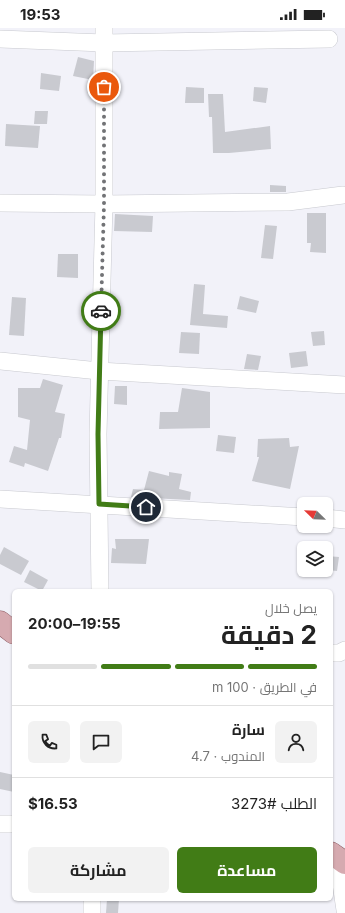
<!DOCTYPE html>
<html lang="ar">
<head>
<meta charset="utf-8">
<style>
  body { margin:0; font-family:Inter,Cairo,sans-serif; background:#f2f2f2; color:#222; direction:rtl; height:100vh; display:flex; flex-direction:column; font-size:15px; white-space:nowrap }
  * { box-sizing:border-box; margin:0 }
  p { font-size:13px; color:#767676 }
  .icon { flex:none; width:22px; height:22px; fill:none; stroke:currentColor; stroke-width:2; stroke-linecap:round; stroke-linejoin:round }
  .map { position:relative; flex:1; overflow:hidden; direction:ltr }
  .side { position:absolute; left:12px; top:561px; width:321px; height:312px; display:flex; flex-direction:column; background:#fff; border-radius:6px; box-shadow:0 1px 3px #0004; direction:rtl }
  .side>* { flex:none }
  .needle { width:26px; rotate:293deg }
  .buttons { position:absolute; left:297px; top:469px; display:grid; gap:8px }
  .buttons a { display:grid; place-items:center; width:36px; height:36px; border-radius:6px; background:#fff; box-shadow:0 1px 3px #0004; font-size:20px }
  .pin { position:absolute; display:grid; place-items:center; width:34px; height:34px; color:#fff; margin:-17px; border:2px solid #fff; border-radius:50%; box-shadow:0 1px 4px #0007 }
  .courier { position:absolute; display:grid; place-items:center; width:40px; height:40px; margin:-20px; border:3px solid #417c16; border-radius:50%; background:#fff; color:#222; box-shadow:0 1px 5px #0007 }
  .headline em { font-style:normal; font-weight:700 }
  .headline div { display:flex; flex-direction:column-reverse }
  .headline { display:flex; align-items:center; justify-content:space-between; height:68px; padding:0 16px }
  h1 { font-size:26px; font-weight:700; line-height:30px }
  .bar { display:grid; grid-template-columns:repeat(4,1fr); gap:6px 4px; align-content:center; height:48px; padding:0 16px }
  .bar i { height:5px; border-radius:3px; background:#e0e0e0 }
  .bar .active { background:#417c16 }
  .bar p { grid-column:span 4 }
  .line { display:flex; align-items:center; gap:10px; padding:0 16px; border-top:1px solid #e0e0e0 }
  .line div { flex:1 }
  .round { display:grid; place-items:center; flex:none; width:42px; height:42px; border-radius:6px; background:#f2f2f2 }
  .button { display:flex; gap:8px; margin-top:auto; padding:8px 16px }
  .button a { flex:1; height:46px; border-radius:6px; background:#417c16; color:#fff; font-size:16px; font-weight:700; line-height:46px; text-align:center }
  .button a+a { background:#f2f2f2; color:#222 }
  .status { display:flex; justify-content:space-between; align-items:center; height:28px; padding:0 20px; background:#fff; direction:ltr }
  .status svg { height:11px; fill:currentColor }
  .map>svg:first-child { display:block }
  .building { fill:#c9cad0 }
  .lines { fill:none; stroke-linecap:round; stroke-linejoin:round }
  .minor-casing { stroke:#c8c9cf; stroke-width:18 }
  .primary-casing { stroke:#895a61; stroke-width:23 }
  .minor { stroke:#fff; stroke-width:17 }
  .primary { stroke:#d6aab0; stroke-width:22 }
  .done { stroke:#727376; stroke-width:4; stroke-dasharray:0 7.2 }
  .route { stroke:#417c16; stroke-width:5 }
</style>
</head>
<body>
<div class="status"><b>19:53</b><svg viewBox="0 0 49 12"><path d="M0 12V9h3v3zM5 12V6h3v6zM10 12V3h3v9zM15 12V0h3v12zM26 1h20v11H26zM47 4h2v5h-2z"/></svg></div>
<div class="map">
<svg width="345" height="885" viewBox="0 0 345 885">
  <rect width="100%" height="100%" fill="#f2f2f9"/>
  <!-- building -->
  <g class="building">
    <polygon points="78,29 94,33 93,52 73,48"/>
    <polygon points="41,45 61,48 59,63 40,61"/>
    <polygon points="186,59 204,60 204,75 185,75"/>
    <polygon points="254,59 268,60 266,75 253,73"/>
    <polygon points="208,66 223,66 225,104 270,98 271,121 229,125 213,125 212,89 209,89"/>
    <polygon points="35,83 48,83 47,96 34,96"/>
    <polygon points="6,96 40,98 38,120 5,118"/>
    <polygon points="270,157 286,158 286,164 270,164"/>
    <polygon points="307,185 326,185 326,225 310,224 311,215 307,215"/>
    <polygon points="115,186 153,188 152,204 114,203"/>
    <polygon points="265,197 277,198 273,231 261,230"/>
    <polygon points="58,226 78,226 78,250 57,249"/>
    <polygon points="194,256 205,257 203,286 228,288 227,300 190,297"/>
    <polygon points="240,268 259,273 256,285 237,281"/>
    <polygon points="12,269 26,270 24,308 9,307"/>
    <polygon points="324,303 325,317 313,318 311,304"/>
    <polygon points="181,304 200,305 199,326 179,325"/>
    <polygon points="306,323 308,338 291,340 289,325"/>
    <polygon points="247,326 261,328 258,342 244,341"/>
    <polygon points="43,351 63,357 55,384 65,386 61,410 59,410 48,443 25,435 24,439 9,434 14,418 27,422 30,392 18,389 18,360 40,360"/>
    <polygon points="115,358 127,358 127,377 114,376"/>
    <polygon points="182,360 210,364 210,400 159,401 160,384 178,384"/>
    <polygon points="218,407 236,409 234,425 216,423"/>
    <polygon points="289,410 290,419 299,418 290,461 252,453 259,429 257,429 258,411"/>
    <polygon points="149,443 169,448 169,444 182,446 179,461 191,464 190,472 131,469 133,461 144,462"/>
    <polygon points="115,511 149,511 146,536 111,535 112,520 116,521"/>
    <polygon points="4,519 29,533 21,547 0,536 0,527"/>
    <polygon points="327,528 339,529 337,543 326,542"/>
    <polygon points="30,542 48,552 42,563 24,554"/>
    <polygon points="0,744 14,747 14,764 0,761"/>
    <polygon points="107,871 119,871 118,885 106,885"/>
  </g>
  <g class="lines">
    <!-- minor casing -->
    <g class="minor-casing">
      <g id="minor">
        <polyline points="0,11 104,15 329,11"/>
        <polyline points="0,175 104,176 288,174 343,167"/>
        <polyline points="0,333 99,343 345,357"/>
        <polyline points="0,471 304,489"/>
        <polyline points="326,490 345,492"/>
        <polyline points="100,563 98,406 104,176 104,0"/>
        <polyline points="331,625 339,625 345,622"/>
        <polyline points="0,796 14,796"/>
        <polyline points="337,829 345,882"/>
        <polyline points="92,871 92,885"/>
      </g>
    </g>
    <!-- primary casing -->
    <g class="primary-casing">
      <g id="primary">
        <polyline points="0,594 14,605"/>
        <polyline points="331,825 345,835"/>
      </g>
    </g>
    <!-- minor -->
    <use href="#minor" class="minor"/>
    <!-- primary -->
    <use href="#primary" class="primary"/>
  </g>
  <g class="lines">
    <!-- done -->
    <polyline class="done" points="101,283 104,176 104,59"/>
    <!-- route -->
    <polyline class="route" points="101,283 98,406 99,476 146,479"/>
  </g>
</svg>
<div class="buttons">
<a><svg class="needle" viewBox="-14 -14 28 28"><path d="M0-13l5 13h-10z" fill="#e53935"/><path d="M0 13l5-13h-10z" fill="#767676"/></svg></a>
<a><svg class="icon" aria-label="layers" viewBox="0 0 24 24"><path d="M12 4l9 5-9 5-9-5zM3 14l9 5 9-5"/></svg></a>
</div>
<div class="pin" style="left:104px;top:59px;background:#ea580c"><svg class="icon" aria-label="bag" viewBox="0 0 24 24"><path d="M5 8h14l-1 12H6zM9 8a3 3 0 0 1 6 0"/></svg></div>
<div class="pin" style="left:146px;top:479px;background:#1f2937"><svg class="icon" aria-label="home" viewBox="0 0 24 24"><path d="M3 11l9-7 9 7M6 9v11h12V9"/></svg></div>
<div class="courier" style="left:101px;top:283px"><svg class="icon" aria-label="car" viewBox="0 0 24 24"><path d="M5 17H2v-5l4-1 3-4h7l3 4 3 1v5h-3M9 17h6M6 11h13"/><circle cx="7" cy="17" r="2"/><circle cx="17" cy="17" r="2"/></svg></div>
<section class="side">
<div class="headline"><div><h1>2 دقيقة</h1><p>يصل خلال</p></div><em>19:55–20:00</em></div>
<div class="bar"><i class="active"></i><i class="active"></i><i class="active"></i><i></i><p>في الطريق · 100 m</p></div>
<div class="line" style="height:72px"><a class="round"><svg class="icon" aria-label="person" viewBox="0 0 24 24"><circle cx="12" cy="8" r="4"/><path d="M4 21q1-7 8-7t8 7"/></svg></a><div><b>سارة</b><p>المندوب · 4.7</p></div><a class="round"><svg class="icon" aria-label="chat" viewBox="0 0 24 24"><path d="M4 5h16v11H9l-5 4z"/></svg></a><a class="round"><svg class="icon" aria-label="phone" viewBox="0 0 24 24"><path d="M5 4h4l2 5-3 2q2 4 5 5l2-3 5 2v4C11 20 4 13 5 4z"/></svg></a></div>
<div class="line" style="height:52px"><div>الطلب #3273</div><b>$16.53</b></div>
<div class="button"><a>مساعدة</a><a>مشاركة</a></div>
</section>
</div>
</body>
</html>
